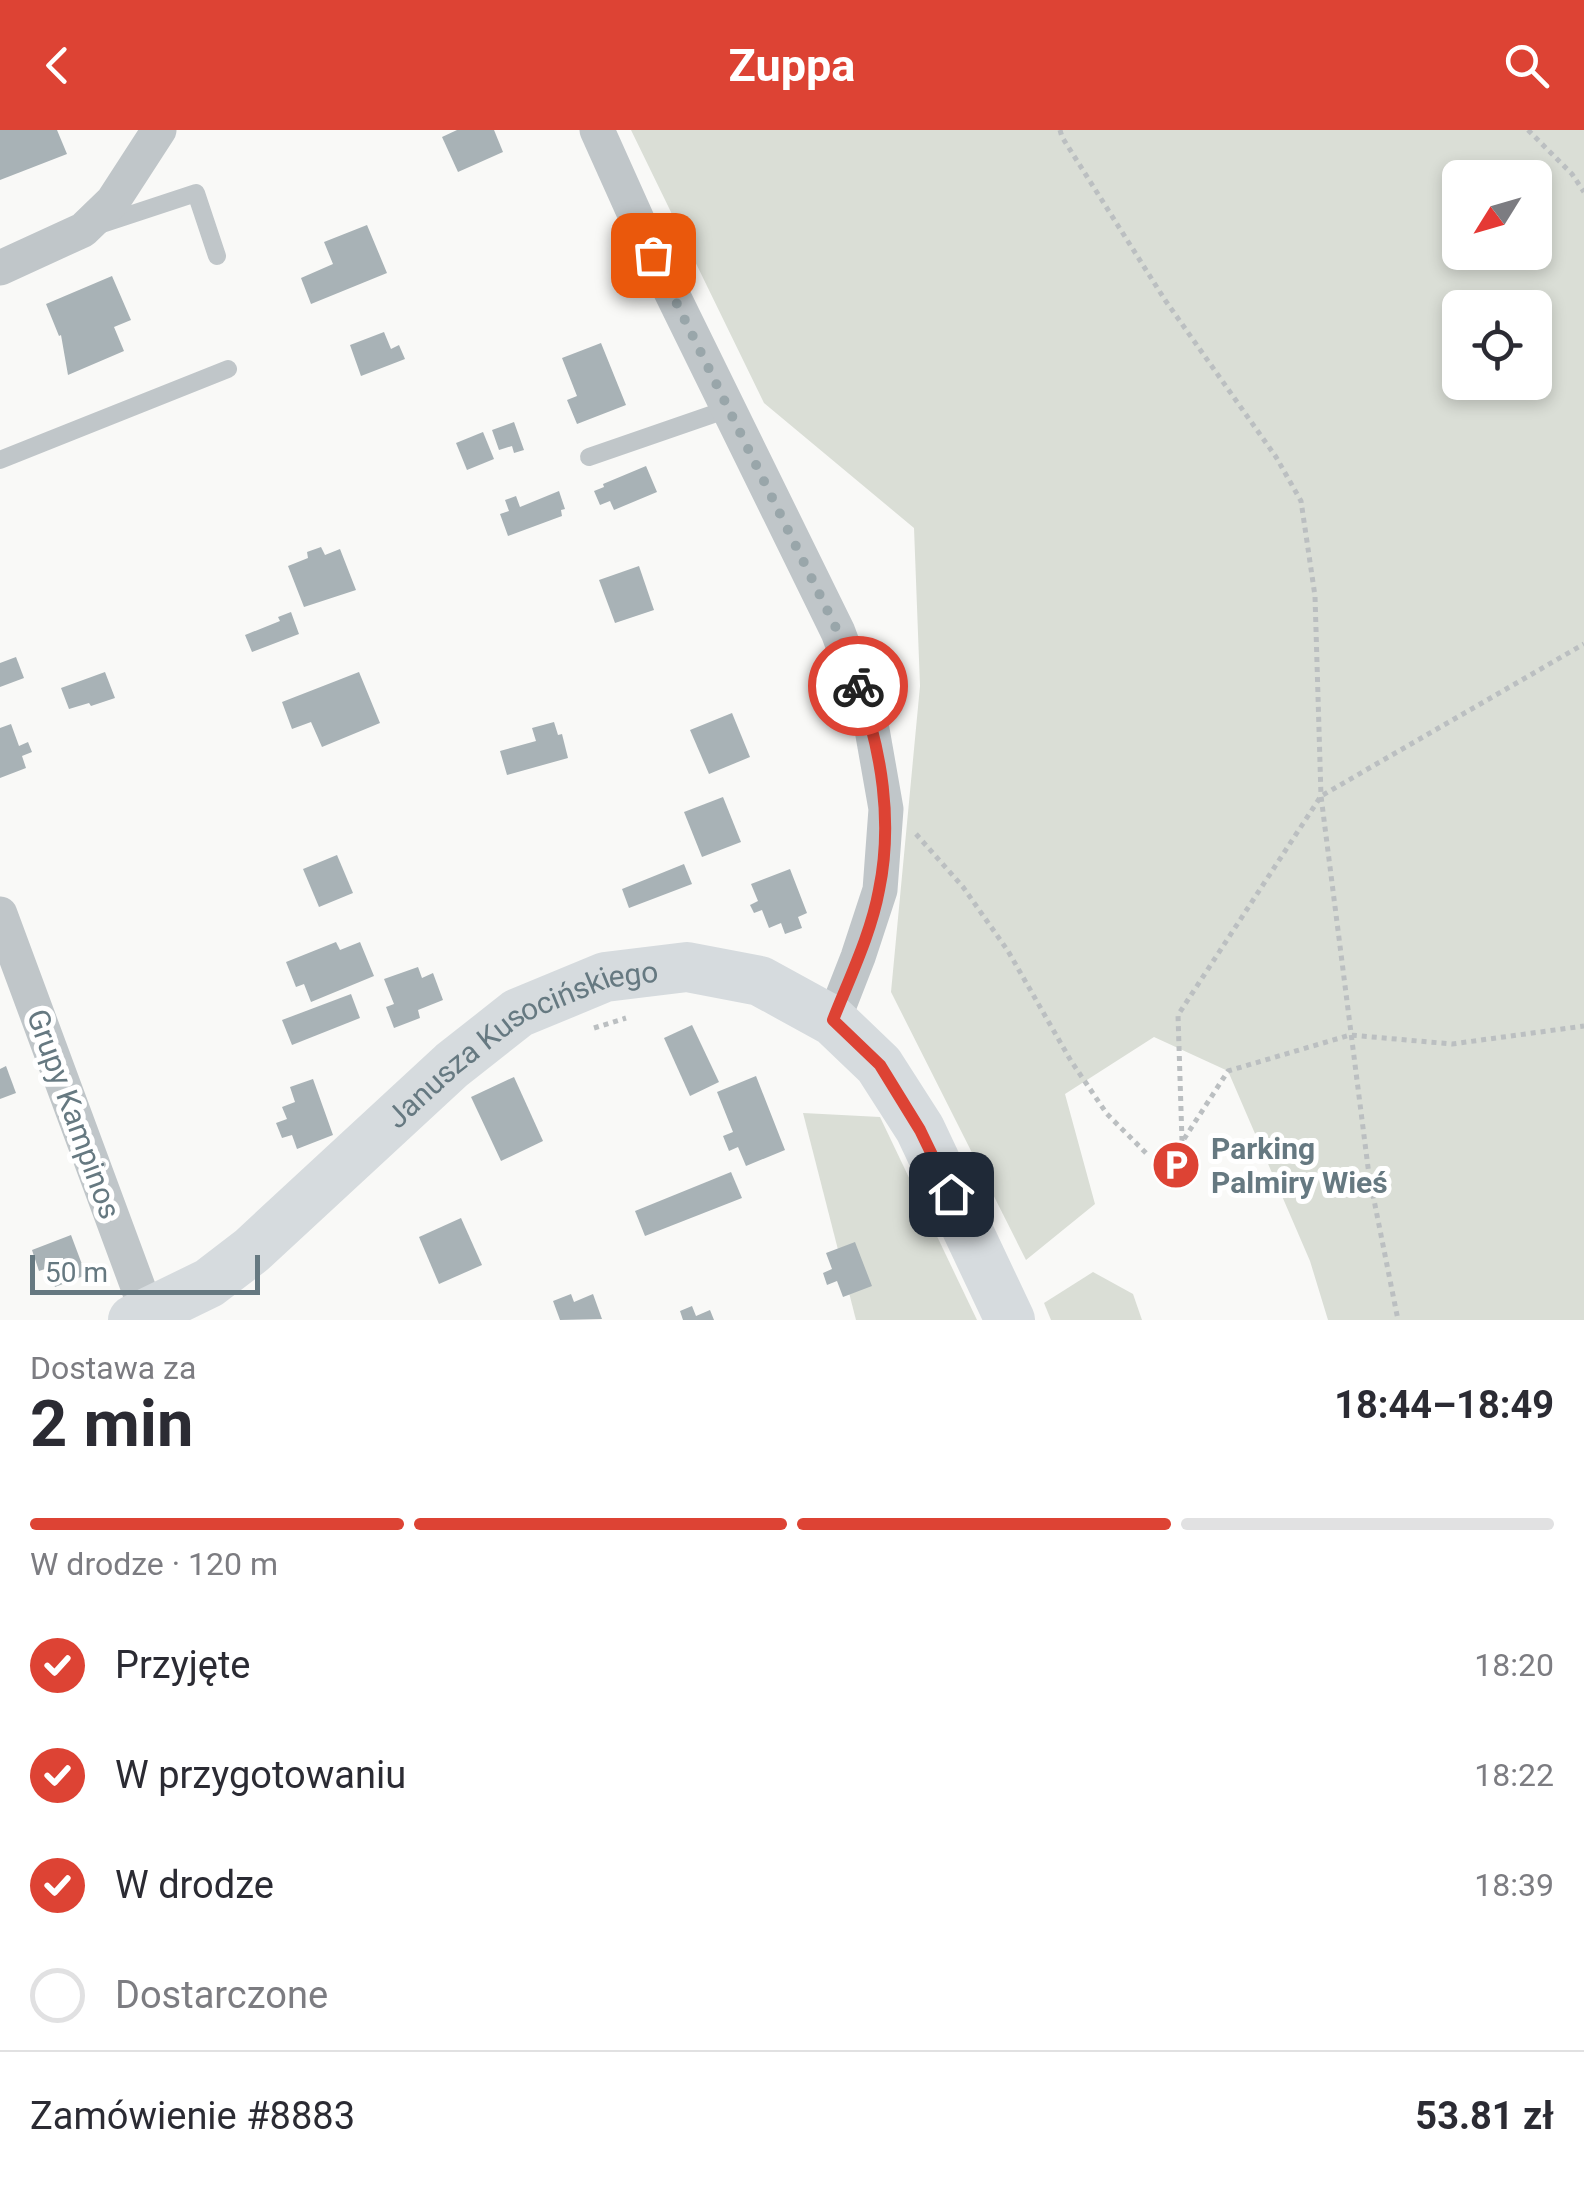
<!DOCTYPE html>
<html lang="pl">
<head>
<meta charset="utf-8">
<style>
  body { margin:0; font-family:Roboto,sans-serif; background:#f2f2f3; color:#2b2b33; height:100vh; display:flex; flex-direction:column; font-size:38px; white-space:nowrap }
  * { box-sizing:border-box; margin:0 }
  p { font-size:32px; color:#7c7c81 }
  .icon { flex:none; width:55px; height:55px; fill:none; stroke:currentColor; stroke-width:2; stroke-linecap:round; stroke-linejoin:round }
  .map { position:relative; height:1190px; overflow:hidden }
  .details { display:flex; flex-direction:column; background:#fff; flex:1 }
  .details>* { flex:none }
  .needle { width:65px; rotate:233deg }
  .buttons { position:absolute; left:1442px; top:30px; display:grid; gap:20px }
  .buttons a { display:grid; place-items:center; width:110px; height:110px; border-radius:15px; background:#fff; box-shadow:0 5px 15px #0003; font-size:50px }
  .scale { position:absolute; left:30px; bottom:25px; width:230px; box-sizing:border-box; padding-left:10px; border:5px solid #667981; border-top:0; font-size:28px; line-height:35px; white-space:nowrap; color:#667981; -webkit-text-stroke:8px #fff; paint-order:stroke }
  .pin { position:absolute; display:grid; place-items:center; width:85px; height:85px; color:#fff; margin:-42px; border-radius:20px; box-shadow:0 5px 15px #0006 }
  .courier { position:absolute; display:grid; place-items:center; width:100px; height:100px; margin:-50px; border:8px solid #dd4334; border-radius:50%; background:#fff; color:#222; box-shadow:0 2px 12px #0007 }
  .summary em { font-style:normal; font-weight:700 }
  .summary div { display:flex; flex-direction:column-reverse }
  .summary { display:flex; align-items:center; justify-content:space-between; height:170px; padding:0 30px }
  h1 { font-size:65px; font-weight:700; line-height:75px }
  .bar { display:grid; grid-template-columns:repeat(4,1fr); gap:15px 10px; align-content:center; height:120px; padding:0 30px }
  .bar i { height:12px; border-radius:8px; background:#e1e1e2 }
  .bar .on { background:#dd4334 }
  .bar p { grid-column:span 4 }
  .line { display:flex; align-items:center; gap:25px; padding:0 30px; border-top:2px solid #e1e1e2 }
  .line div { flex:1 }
  ol { padding:0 30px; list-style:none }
  li { display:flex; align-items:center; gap:30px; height:110px }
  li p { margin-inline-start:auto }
  li .icon { padding:10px; border-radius:50%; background:#dd4334; color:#fff; stroke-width:4 }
  li:last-child { color:#7c7c81 }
  li i { width:55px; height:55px; border:5px solid #e1e1e2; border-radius:50% }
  header { display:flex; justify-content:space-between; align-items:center; height:130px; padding:0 30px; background:#dd4334; color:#fff; font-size:45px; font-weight:700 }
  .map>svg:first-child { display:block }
  .green { fill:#daded6; fill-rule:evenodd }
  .building { fill:#a8b2b6 }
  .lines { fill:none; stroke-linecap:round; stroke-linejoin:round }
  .path { stroke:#bbbfc1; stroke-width:5; stroke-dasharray:5 5; stroke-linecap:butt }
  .lane { stroke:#c0c6c9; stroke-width:18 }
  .street { stroke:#c0c6c9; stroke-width:35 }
  .secondary { stroke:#d6dbde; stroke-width:50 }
  .done { stroke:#99a6aa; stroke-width:10; stroke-dasharray:0 18 }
  .route { stroke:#dd4334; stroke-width:12 }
  .labels { text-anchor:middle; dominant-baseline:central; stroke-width:10; stroke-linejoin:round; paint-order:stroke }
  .street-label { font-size:30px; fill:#667981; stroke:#fff }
  .poi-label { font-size:30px; font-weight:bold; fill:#667981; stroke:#fff; text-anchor:start }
</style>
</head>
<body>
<header><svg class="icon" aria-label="back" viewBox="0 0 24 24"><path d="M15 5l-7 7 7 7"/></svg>Zuppa<svg class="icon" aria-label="search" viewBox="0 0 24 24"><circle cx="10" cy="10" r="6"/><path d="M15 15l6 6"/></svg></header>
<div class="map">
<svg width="1584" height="1190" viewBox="0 0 1584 1190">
  <rect width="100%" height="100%" fill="#f9f9f7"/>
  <!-- green -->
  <g class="green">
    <path d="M 631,0 L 1584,0 L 1584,1190 L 1328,1190 L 1310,1131 L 1228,941 L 1154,907 L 1065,964 L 1095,1074 L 1026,1130 L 891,862 L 920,556 L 914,398 L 764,273 ZM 1460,48 L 1535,48 L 1535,122 L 1460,122 ZM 1460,178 L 1535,178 L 1535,252 L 1460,252 Z"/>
    <polygon points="803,983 880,987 977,1190 856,1190"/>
    <polygon points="1093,1142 1133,1164 1142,1190 1051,1190 1044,1173"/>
  </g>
  <!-- building -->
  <g class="building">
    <polygon points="0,0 57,0 67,24 0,50"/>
    <polygon points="457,0 494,0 503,22 458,42 442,7"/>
    <polygon points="367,95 387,143 311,174 301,148 333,134 324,112"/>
    <polygon points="112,146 131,190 114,197 124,221 68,245 61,205 59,206 46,174"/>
    <polygon points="384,202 391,219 399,215 405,229 361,246 350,215"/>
    <polygon points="601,213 626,275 577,294 567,270 577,266 562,228"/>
    <polygon points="514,292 524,320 514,323 512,316 499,320 492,300"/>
    <polygon points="483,302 494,329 467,340 456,313"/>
    <polygon points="646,336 657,362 614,380 610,371 600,375 594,361 604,357 603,354"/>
    <polygon points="559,361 565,379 561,380 562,386 508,406 500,384 509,381 505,370 516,366 520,377"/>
    <polygon points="321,417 325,425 340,419 356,460 304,477 288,436 308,428 307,422"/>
    <polygon points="639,436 654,480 615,493 599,450"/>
    <polygon points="291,482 299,504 252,522 245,505 280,491 278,487"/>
    <polygon points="16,527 24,548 0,557 0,533"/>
    <polygon points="105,542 115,568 91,576 89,573 69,579 61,558"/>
    <polygon points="359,542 380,593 322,617 311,592 292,599 282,572"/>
    <polygon points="732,583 750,627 709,644 690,600"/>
    <polygon points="554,592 558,605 562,604 568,628 507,645 500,621 536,611 532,598"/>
    <polygon points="11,594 19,616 28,612 32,622 22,626 26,638 0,648 0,598"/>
    <polygon points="723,667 741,712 702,727 684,682"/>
    <polygon points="337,725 353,763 319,777 303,739"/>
    <polygon points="684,734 692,754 629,778 622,759"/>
    <polygon points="790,739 807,783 798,787 802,798 785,804 781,793 769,798 762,780 754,783 750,775 758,771 751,754"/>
    <polygon points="336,812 340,820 360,812 374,846 311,872 304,854 296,857 286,832"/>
    <polygon points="418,837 422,848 433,843 443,870 418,880 420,888 394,898 386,877 394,874 384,849"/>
    <polygon points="351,864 360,888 292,915 282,890"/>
    <polygon points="692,895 719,952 690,966 664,908"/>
    <polygon points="6,936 16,963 0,969 0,939"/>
    <polygon points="756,946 785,1020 746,1036 738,1017 729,1021 723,1006 733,1002 717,962"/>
    <polygon points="514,947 543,1011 501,1031 471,967"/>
    <polygon points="313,949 333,1005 297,1019 292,1005 282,1008 276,993 287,989 282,977 295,972 290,957"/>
    <polygon points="731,1042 742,1068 645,1106 635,1081"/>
    <polygon points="461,1088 482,1135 439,1154 419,1107"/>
    <polygon points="71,1105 86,1145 55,1157 48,1138 39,1141 32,1120"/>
    <polygon points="855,1112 872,1156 843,1167 837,1151 827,1155 823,1143 832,1139 826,1123"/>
    <polygon points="571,1164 574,1172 593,1164 602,1189 560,1190 553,1171"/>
    <polygon points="692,1176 696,1186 710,1180 714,1190 683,1190 680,1181"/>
  </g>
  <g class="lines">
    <!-- path -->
    <g class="path">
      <polyline points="1060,0 1062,7 1165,170 1276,327 1301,371 1315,466 1321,666 1369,1045 1398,1190"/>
      <polyline points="1528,0 1572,44 1584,62"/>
      <polyline points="916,704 963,757 1008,821 1071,931 1107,984 1147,1024"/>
      <polyline points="594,898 626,888"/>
      <polyline points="1184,1009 1228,941 1350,905 1452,914 1584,896"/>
      <polyline points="1182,1011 1178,885 1321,666 1584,514"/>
    </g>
    <!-- lane -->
    <g class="lane">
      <polyline points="102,94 196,63 217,126"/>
      <polyline points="589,327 728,279"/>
      <polyline points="0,330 228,239"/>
    </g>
    <!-- street -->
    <g class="street">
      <polyline points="597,0 653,125 838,502 870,588 886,679 880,760 858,827 833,891"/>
      <polyline points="0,138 83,100 113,71 159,0"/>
      <polyline points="0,784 148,1184"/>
    </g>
    <!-- secondary -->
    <path class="secondary" id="s1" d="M 133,1190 L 209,1153 L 252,1120 L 452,935 L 518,883 L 605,847 L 687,837 L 760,851 L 833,891 L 879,935 L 920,999 L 1010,1190"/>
  </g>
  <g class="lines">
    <!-- done -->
    <polyline class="done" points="653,125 838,502 858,556"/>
    <!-- route -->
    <path class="route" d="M 858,556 C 882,620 893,693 879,760 C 871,804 849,849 833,890 L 880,935 L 920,1000 L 951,1064"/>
  </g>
  <!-- icons -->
  <defs>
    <g id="parking-disc" transform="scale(2.5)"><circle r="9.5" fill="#dd4334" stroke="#fff"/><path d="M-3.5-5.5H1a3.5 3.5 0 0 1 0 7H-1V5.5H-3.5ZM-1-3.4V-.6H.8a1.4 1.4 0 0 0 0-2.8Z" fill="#fff"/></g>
  </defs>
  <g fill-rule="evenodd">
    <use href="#parking-disc" x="1176" y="1035"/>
  </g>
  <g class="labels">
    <!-- street labels -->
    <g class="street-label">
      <text stroke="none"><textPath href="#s1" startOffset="485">Janusza Kusocińskiego</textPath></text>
      <text transform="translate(74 984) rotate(70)">Grupy Kampinos</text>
    </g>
    <!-- poi labels -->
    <g class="poi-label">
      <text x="1211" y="1018">Parking<tspan x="1211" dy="34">Palmiry Wieś</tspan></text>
    </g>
  </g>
</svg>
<div class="buttons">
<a><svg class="needle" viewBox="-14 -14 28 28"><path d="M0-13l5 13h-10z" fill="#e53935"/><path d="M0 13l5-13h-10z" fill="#7c7c81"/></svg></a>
<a><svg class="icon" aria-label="locate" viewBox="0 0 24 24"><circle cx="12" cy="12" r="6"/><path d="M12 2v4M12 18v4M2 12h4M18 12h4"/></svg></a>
</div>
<div class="scale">50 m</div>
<div class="pin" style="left:653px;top:125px;background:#ea580c"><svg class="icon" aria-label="bag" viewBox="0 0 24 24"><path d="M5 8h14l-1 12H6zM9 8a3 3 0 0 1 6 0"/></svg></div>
<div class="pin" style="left:951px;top:1064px;background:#1f2937"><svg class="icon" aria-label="home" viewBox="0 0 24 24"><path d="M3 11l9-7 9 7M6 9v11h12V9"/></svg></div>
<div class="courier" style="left:858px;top:556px"><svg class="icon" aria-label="bike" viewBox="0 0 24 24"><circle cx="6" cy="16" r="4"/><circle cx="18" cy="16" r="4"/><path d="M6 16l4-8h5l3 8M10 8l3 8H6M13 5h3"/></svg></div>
</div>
<section class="details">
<div class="summary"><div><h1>2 min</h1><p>Dostawa za</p></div><em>18:44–18:49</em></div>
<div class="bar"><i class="on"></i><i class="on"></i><i class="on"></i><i></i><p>W drodze · 120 m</p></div>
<ol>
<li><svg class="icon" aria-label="check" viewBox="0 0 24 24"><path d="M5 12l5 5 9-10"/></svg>Przyjęte<p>18:20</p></li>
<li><svg class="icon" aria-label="check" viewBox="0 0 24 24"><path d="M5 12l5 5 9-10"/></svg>W przygotowaniu<p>18:22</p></li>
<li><svg class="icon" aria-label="check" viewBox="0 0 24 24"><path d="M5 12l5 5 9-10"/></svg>W drodze<p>18:39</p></li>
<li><i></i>Dostarczone</li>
</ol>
<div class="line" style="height:130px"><div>Zamówienie #8883</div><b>53.81 zł</b></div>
</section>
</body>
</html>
